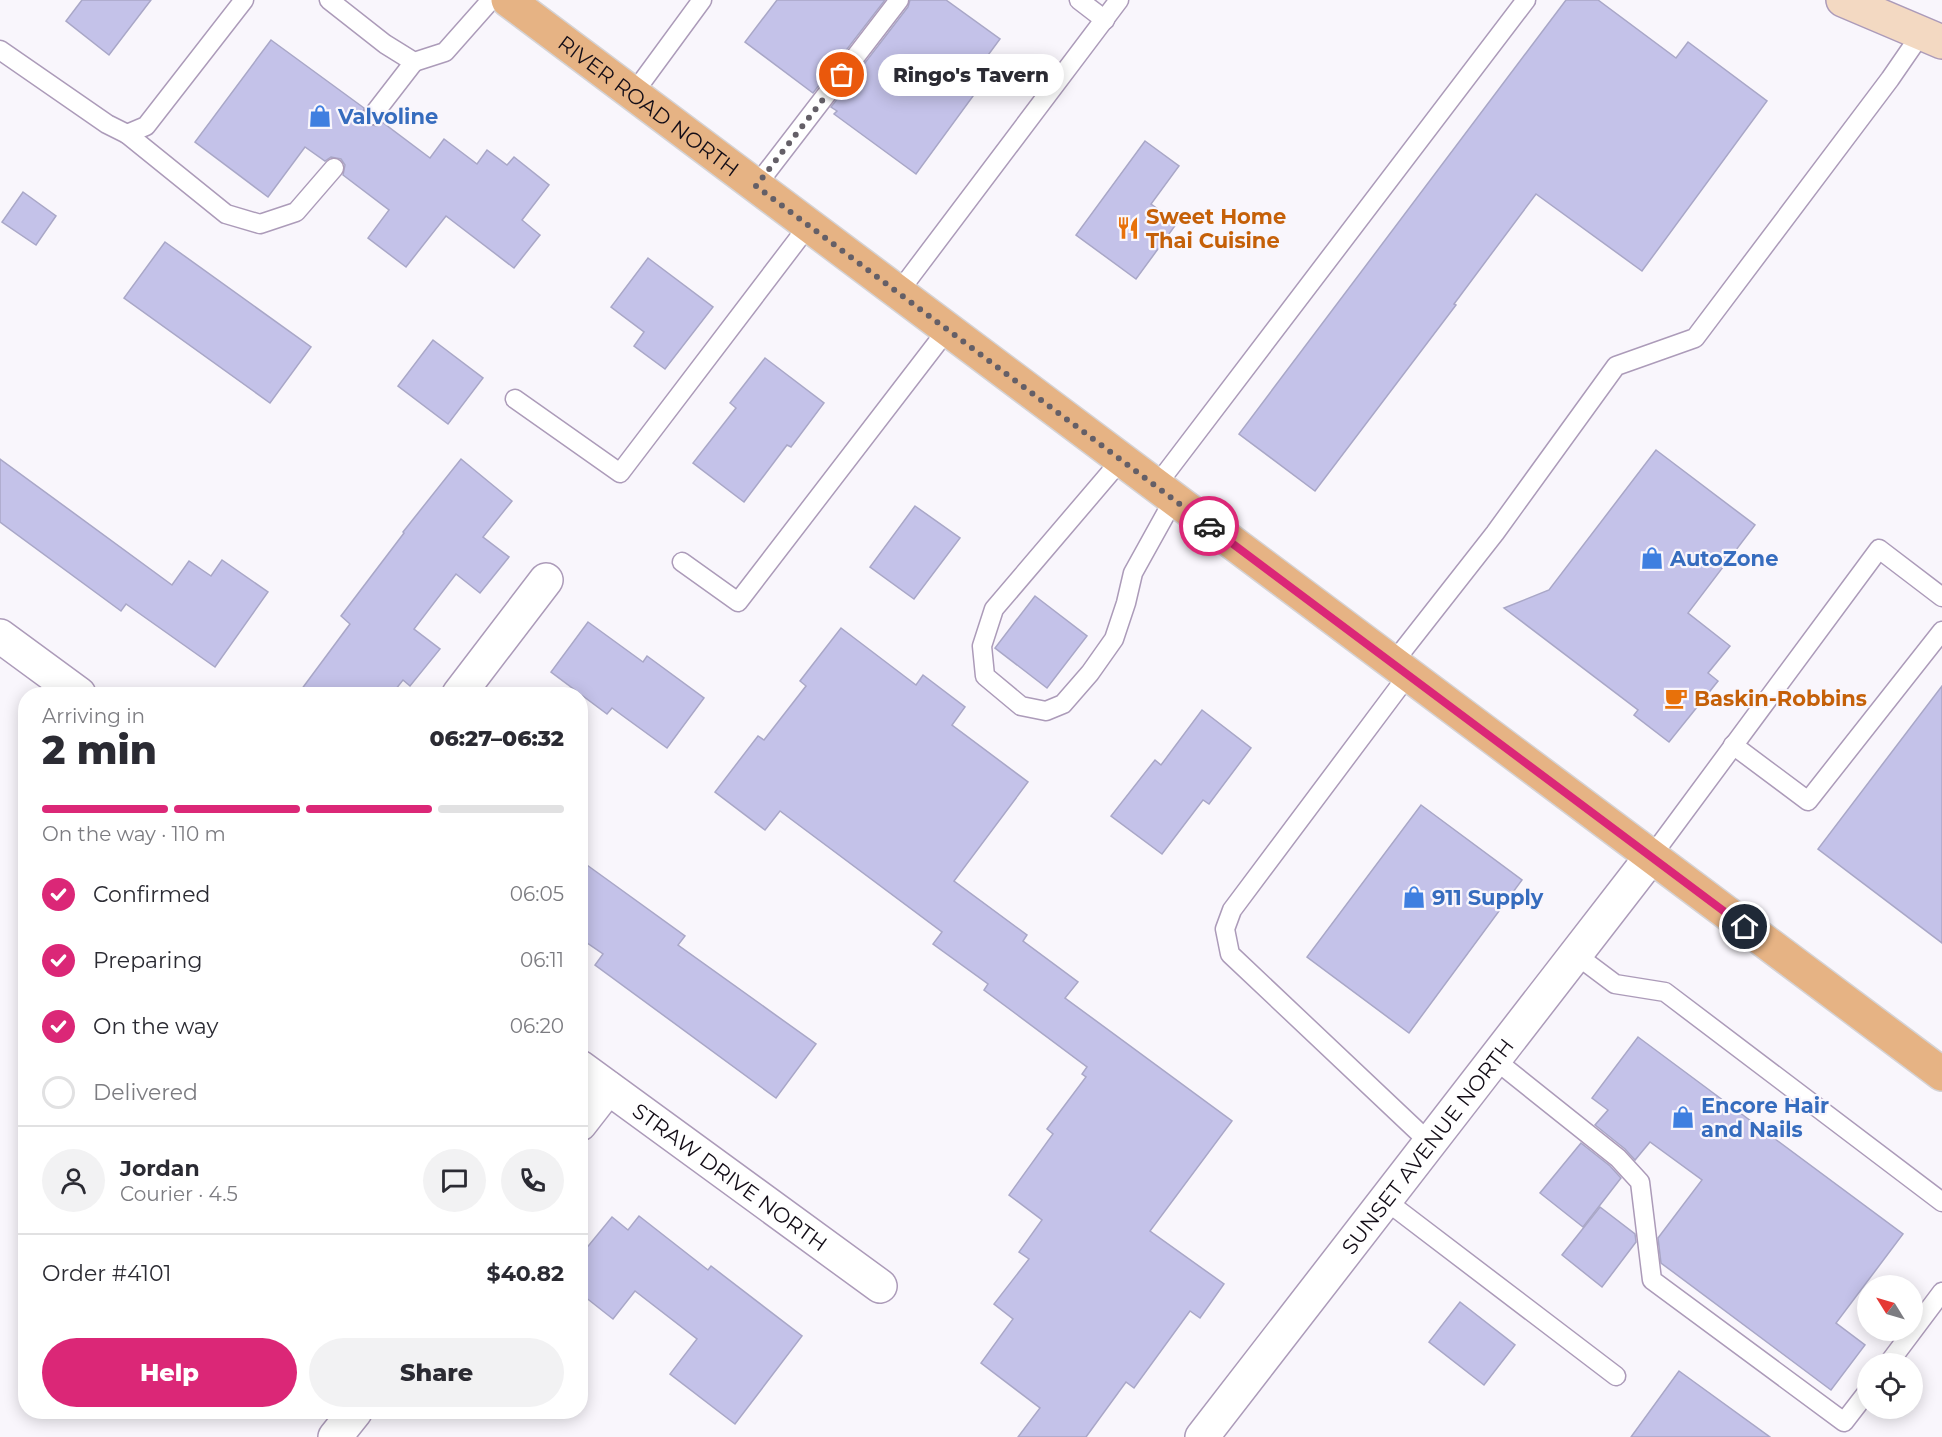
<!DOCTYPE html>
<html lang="en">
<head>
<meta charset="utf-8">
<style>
  body { margin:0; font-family:Montserrat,sans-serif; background:#f2f2f3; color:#2b2b33; height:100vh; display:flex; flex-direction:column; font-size:22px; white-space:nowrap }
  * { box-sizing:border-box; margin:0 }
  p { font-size:20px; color:#7c7c81 }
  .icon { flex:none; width:33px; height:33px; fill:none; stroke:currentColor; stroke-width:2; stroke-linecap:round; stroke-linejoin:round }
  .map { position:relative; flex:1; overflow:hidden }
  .sheet { position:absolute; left:18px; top:687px; width:570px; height:732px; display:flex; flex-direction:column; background:#fff; border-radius:24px; box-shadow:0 3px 15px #0003 }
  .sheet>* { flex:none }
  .needle { width:39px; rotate:307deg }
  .tools { position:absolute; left:1857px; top:1275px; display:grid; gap:12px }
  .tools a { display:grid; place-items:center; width:66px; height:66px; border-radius:50%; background:#fff; box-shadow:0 3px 15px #0003; font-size:30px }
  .pin { position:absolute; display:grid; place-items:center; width:51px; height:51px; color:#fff; margin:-26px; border:3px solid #fff; border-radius:50%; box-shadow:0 2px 6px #0007 }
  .courier { position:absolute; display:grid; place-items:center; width:60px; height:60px; margin:-30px; border:4px solid #db2777; border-radius:50%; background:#fff; color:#222; box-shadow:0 2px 8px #0007 }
  .bubble { position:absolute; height:42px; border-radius:21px; background:#fff; box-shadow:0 3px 15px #0003; font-size:20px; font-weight:800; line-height:42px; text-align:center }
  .headline em { font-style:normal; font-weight:800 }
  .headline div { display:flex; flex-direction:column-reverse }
  .headline { display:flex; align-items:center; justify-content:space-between; height:102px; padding:0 24px }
  h1 { font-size:39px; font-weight:800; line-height:45px }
  .bar { display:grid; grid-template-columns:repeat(4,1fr); gap:9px 6px; align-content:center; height:72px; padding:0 24px }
  .bar i { height:8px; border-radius:4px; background:#e1e1e2 }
  .bar .selected { background:#db2777 }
  .bar p { grid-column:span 4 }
  .line { display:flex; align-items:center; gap:15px; padding:0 24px; border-top:2px solid #e1e1e2 }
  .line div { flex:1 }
  .round { display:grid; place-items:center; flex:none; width:63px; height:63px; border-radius:32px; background:#f2f2f3 }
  ol { padding:0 24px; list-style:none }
  li { display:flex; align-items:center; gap:18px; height:66px }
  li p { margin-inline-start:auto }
  li .icon { padding:6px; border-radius:50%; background:#db2777; color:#fff; stroke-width:4 }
  li:last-child { color:#7c7c81 }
  li i { width:33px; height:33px; border:3px solid #e1e1e2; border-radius:50% }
  .cta { display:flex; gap:12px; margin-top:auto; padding:12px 24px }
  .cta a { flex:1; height:69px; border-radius:36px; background:#db2777; color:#fff; font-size:24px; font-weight:800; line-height:69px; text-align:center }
  .cta a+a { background:#f2f2f3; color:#2b2b33 }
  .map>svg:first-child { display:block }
  .building { fill:#c4c2e9; stroke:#a9a7c7; stroke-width:1.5 }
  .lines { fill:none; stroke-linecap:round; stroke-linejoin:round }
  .lane-casing { stroke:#ac9bb9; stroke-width:21 }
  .street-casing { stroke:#ac9bb9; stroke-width:36 }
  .secondary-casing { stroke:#ac9bb9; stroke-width:36 }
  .primary-casing { stroke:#d5d3d5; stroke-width:36 }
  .lane { stroke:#fff; stroke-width:18 }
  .street { stroke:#fff; stroke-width:33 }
  .secondary { stroke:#f3d9c2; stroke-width:33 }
  .primary { stroke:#e6b384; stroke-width:33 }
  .done { stroke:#645f67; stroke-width:6; stroke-dasharray:0 10.8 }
  .route { stroke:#db2777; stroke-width:8 }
  .labels { text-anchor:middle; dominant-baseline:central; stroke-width:4.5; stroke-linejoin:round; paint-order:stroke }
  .street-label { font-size:21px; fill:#130d17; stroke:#f9f6fc }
  .shop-label { font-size:21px; font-weight:bold; fill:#366cbe; stroke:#f9f6fc; text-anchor:start }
  .food-label { font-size:21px; font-weight:bold; fill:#c56008; stroke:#f9f6fc; text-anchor:start }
</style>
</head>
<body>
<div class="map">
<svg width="1942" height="1437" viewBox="0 0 1942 1437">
  <rect width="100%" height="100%" fill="#f9f6fc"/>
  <!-- building -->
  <g class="building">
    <polygon points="82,0 151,0 109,55 66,21"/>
    <polygon points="777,0 885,0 813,93 745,42"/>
    <polygon points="910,0 946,0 1000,39 977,70 987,77 916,174 834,114 837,111 831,107 908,7"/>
    <polygon points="1566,0 1598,0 1676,58 1688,42 1767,101 1642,271 1536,194 1454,304 1456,305 1315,491 1239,434"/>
    <polygon points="271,40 364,108 362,119 367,124 377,126 382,122 430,158 444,139 477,164 487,150 507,165 514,157 549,185 522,220 540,235 514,268 446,216 406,267 368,238 389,210 343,175 345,165 341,159 331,157 325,161 305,147 268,197 195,142"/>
    <polygon points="1145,141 1179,166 1151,204 1177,223 1136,279 1076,235"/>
    <polygon points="23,192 56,216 36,245 2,222"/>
    <polygon points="165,242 311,347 270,403 124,298"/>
    <polygon points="648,258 713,307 665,369 634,346 644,332 611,307"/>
    <polygon points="433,340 483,378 448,424 398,386"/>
    <polygon points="765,358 824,403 791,447 787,445 744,502 693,463 736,408 730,403"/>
    <polygon points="1656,450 1755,525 1688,613 1730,646 1708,673 1718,681 1669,742 1634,715 1638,710 1504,608 1549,590"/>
    <polygon points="0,459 172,585 189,561 211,576 222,560 268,592 215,667 126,604 121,611 0,522"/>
    <polygon points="461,459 512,501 483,537 509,557 480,593 456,574 414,629 440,649 410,686 403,680 392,694 298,694 350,624 341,616 404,533 403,532"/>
    <polygon points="915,506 960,538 914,599 870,567"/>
    <polygon points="1035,596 1087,636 1047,688 995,648"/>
    <polygon points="588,622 643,662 647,656 704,698 667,748 612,708 607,714 551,672"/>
    <polygon points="841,628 916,685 923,675 965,707 952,725 1028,782 954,881 1027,935 1023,941 1078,982 1065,998 1232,1121 1150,1231 1224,1284 1200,1318 1190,1311 1134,1388 1126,1382 1086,1437 1018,1437 1040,1408 981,1363 1013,1319 994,1304 1029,1259 1019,1252 1042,1220 1009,1195 1053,1134 1047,1129 1086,1077 1082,1074 1087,1067 984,990 988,984 933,944 942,932 780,811 765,830 715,792 758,736 764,740 806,686 800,681"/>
    <polygon points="1942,686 1942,943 1818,849"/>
    <polygon points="1202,710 1251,748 1209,804 1203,800 1162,854 1111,816 1155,760 1161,765"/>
    <polygon points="1421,805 1522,880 1409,1033 1307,957"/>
    <polygon points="580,860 685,936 678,945 816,1044 776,1098 595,965 603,954 580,938"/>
    <polygon points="1638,1037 1903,1234 1836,1323 1865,1345 1831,1390 1661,1263 1658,1238 1702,1180 1650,1142 1635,1160 1625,1149 1595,1125 1608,1110 1592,1098"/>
    <polygon points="1581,1143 1610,1166 1621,1178 1583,1227 1540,1193"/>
    <polygon points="1600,1207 1635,1234 1636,1242 1602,1287 1562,1255"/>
    <polygon points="639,1216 708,1270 711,1266 802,1336 735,1424 670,1374 697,1339 635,1291 613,1319 580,1293 580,1256 612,1217 628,1230"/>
    <polygon points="1460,1302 1515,1345 1484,1385 1429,1342"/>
    <polygon points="1679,1371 1770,1437 1631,1437"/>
  </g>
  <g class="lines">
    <!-- lane casing -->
    <g class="lane-casing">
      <g id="lane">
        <polyline points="329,0 385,44 414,62 445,52 491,0"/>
        <polyline points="1079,0 1105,20"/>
        <polyline points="0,50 107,124 127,134 146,126 244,0"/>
        <polyline points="633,94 702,0"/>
        <polyline points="373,115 414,62"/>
        <polyline points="127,134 226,214 260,224 296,212 334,168"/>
        <polyline points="756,186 899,0"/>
        <polyline points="898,293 1119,0"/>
        <polyline points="515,399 620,473 808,226"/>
        <polyline points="1121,460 994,609 982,646 985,676 1021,706 1046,711 1063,704 1090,673 1114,639 1126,603 1133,573 1174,499"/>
        <polyline points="1156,486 1526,0"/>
        <polyline points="682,562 738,602 947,330"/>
        <polyline points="1393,663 1495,533 1616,366 1695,338 1890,79 1921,34"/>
        <polyline points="1408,675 1232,910 1225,929 1230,954 1429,1142"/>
        <polyline points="1733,745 1808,801 1942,631"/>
        <polyline points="1651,857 1879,549 1942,597"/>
        <polyline points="1575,954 1615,984 1665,992 1942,1202"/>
        <polyline points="1494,1059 1618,1158 1640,1182 1652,1280 1844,1422 1868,1391"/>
        <polyline points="1385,1200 1616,1376"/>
        <polyline points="1888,1364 1942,1292"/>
      </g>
    </g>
    <!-- street casing -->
    <g class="street-casing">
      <g id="street">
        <polyline points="0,636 79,694"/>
        <polyline points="459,694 546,580"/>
        <path id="s1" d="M 580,1067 L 880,1286"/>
        <polyline points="580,1124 608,1088"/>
        <polyline points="335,1437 355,1412"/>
        <path id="s2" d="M 1202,1437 L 1651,857"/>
      </g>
    </g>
    <!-- secondary casing -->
    <g class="secondary-casing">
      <polyline id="secondary" points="1843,0 1942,42"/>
    </g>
    <!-- primary casing -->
    <g class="primary-casing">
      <g id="primary">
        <path id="s3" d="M 508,0 L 1942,1074"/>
      </g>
    </g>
    <!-- lane -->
    <use href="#lane" class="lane"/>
    <!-- street -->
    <use href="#street" class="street"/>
    <!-- secondary -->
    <use href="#secondary" class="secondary"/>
    <!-- primary -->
    <use href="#primary" class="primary"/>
  </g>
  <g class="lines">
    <!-- done -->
    <polyline class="done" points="842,75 756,186 1209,526"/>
    <!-- route -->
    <polyline class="route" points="1209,526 1745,927"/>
  </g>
  <!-- icons -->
  <defs>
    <g id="shop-bare" transform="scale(1.8)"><path d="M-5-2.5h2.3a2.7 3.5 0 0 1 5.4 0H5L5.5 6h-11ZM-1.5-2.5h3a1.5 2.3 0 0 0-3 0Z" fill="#3f7fe0" stroke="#f9f6fc" stroke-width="2.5" paint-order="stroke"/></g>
    <g id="restaurant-bare" transform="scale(1.8)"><path d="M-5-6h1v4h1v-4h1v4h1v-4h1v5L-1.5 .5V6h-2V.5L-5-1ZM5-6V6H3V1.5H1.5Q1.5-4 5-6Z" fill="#e8710a" stroke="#f9f6fc" stroke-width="2.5" paint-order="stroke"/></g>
    <g id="cafe-bare" transform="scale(1.8)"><path d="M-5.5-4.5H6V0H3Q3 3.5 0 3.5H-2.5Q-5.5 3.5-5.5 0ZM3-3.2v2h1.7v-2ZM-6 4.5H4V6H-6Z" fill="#e8710a" stroke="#f9f6fc" stroke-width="2.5" paint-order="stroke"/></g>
  </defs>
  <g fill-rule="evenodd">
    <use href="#shop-bare" x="320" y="116"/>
    <use href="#restaurant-bare" x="1128" y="228"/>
    <use href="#shop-bare" x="1652" y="558"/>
    <use href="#cafe-bare" x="1676" y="698"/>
    <use href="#shop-bare" x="1414" y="897"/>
    <use href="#shop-bare" x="1683" y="1117"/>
  </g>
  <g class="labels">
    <!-- street labels -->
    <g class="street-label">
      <text stroke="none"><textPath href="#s3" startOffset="176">RIVER ROAD NORTH</textPath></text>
      <text stroke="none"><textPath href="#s2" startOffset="368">SUNSET AVENUE NORTH</textPath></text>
      <text stroke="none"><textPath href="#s1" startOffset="186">STRAW DRIVE NORTH</textPath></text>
    </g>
    <!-- shop labels -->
    <g class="shop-label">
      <text x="338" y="116">Valvoline</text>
      <text x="1670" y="558">AutoZone</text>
      <text x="1432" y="897">911 Supply</text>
      <text x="1701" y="1105">Encore Hair<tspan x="1701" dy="24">and Nails</tspan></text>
    </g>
    <!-- food labels -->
    <g class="food-label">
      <text x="1146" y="216">Sweet Home<tspan x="1146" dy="24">Thai Cuisine</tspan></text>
      <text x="1694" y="698">Baskin-Robbins</text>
    </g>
  </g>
</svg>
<div class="tools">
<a><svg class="needle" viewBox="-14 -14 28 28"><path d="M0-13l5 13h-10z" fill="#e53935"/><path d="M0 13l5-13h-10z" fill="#7c7c81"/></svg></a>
<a><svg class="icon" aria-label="locate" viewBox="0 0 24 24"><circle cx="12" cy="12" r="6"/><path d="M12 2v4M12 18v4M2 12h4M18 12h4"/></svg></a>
</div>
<div class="pin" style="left:842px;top:75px;background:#ea580c"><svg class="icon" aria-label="bag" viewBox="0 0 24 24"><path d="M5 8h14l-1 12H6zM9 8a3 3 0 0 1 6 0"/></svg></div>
<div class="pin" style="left:1745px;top:927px;background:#1f2937"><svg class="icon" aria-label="home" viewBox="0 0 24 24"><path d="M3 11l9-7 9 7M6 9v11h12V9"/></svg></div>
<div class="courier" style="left:1209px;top:526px"><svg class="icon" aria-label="car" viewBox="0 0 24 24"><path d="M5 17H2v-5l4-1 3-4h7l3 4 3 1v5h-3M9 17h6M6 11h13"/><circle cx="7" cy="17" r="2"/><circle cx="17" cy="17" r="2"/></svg></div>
<div class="bubble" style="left:878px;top:54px;width:186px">Ringo's Tavern</div>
<section class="sheet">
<div class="headline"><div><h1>2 min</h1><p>Arriving in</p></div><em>06:27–06:32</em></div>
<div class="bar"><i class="selected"></i><i class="selected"></i><i class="selected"></i><i></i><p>On the way · 110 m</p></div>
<ol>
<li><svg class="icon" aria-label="check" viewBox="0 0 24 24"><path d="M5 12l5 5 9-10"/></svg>Confirmed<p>06:05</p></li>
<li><svg class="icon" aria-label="check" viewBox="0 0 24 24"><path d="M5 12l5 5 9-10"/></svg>Preparing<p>06:11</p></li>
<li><svg class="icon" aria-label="check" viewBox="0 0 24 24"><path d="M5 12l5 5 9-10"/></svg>On the way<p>06:20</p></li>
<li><i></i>Delivered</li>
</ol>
<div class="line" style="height:108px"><a class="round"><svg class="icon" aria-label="person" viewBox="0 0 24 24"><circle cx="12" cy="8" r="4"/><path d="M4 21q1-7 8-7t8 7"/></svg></a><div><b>Jordan</b><p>Courier · 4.5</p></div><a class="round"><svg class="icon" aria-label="chat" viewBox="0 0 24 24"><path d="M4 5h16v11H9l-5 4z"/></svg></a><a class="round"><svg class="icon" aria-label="phone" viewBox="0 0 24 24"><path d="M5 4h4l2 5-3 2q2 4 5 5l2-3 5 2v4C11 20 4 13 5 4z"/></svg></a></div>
<div class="line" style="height:78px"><div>Order #4101</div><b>$40.82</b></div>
<div class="cta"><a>Help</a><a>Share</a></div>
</section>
</div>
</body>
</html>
